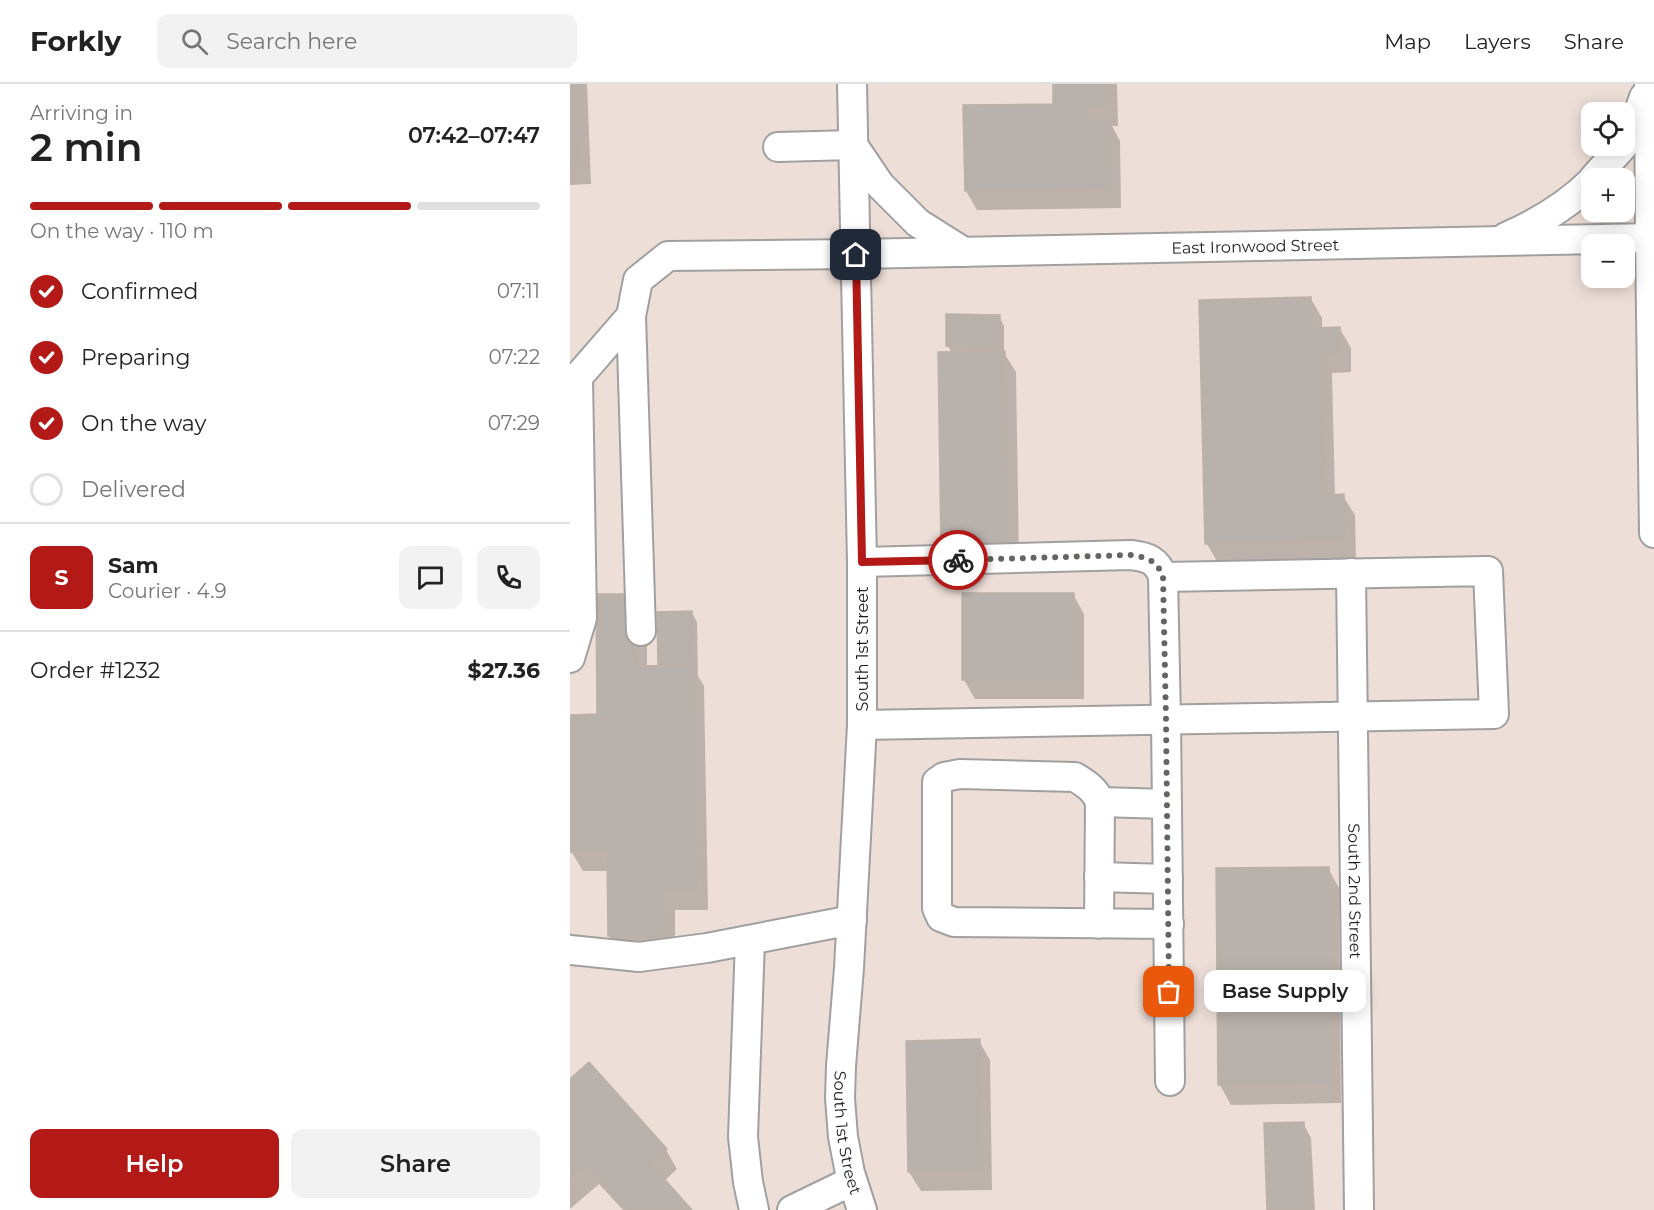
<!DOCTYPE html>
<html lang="en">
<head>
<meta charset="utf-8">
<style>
  body { margin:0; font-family:Montserrat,sans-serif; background:#f2f2f2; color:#222; height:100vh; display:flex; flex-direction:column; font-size:22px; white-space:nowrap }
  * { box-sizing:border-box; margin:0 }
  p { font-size:20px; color:#767676 }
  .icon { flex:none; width:33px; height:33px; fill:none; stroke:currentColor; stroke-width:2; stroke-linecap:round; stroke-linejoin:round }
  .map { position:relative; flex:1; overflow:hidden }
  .drawer { display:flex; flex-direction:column; background:#fff; width:570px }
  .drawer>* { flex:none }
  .tools { position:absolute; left:1011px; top:18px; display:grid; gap:12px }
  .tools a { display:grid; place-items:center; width:54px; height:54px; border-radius:12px; background:#fff; box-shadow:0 3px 15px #0003; font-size:30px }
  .pin { position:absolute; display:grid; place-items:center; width:51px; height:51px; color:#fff; margin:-26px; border-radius:12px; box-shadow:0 3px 9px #0006 }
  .courier { position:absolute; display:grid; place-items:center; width:60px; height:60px; margin:-30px; border:4px solid #b31916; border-radius:50%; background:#fff; color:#222; box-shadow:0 2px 8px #0007 }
  .bubble { position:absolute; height:42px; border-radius:12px; background:#fff; box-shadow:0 3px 15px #0003; font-size:20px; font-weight:600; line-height:42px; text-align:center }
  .summary em { font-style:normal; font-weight:600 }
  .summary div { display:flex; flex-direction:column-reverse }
  .summary { display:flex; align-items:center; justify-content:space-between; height:102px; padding:0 30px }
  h1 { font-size:39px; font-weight:600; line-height:45px }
  .bar { display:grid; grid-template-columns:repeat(4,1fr); gap:9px 6px; align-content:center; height:72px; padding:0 30px }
  .bar i { height:8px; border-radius:4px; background:#e0e0e0 }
  .bar .current { background:#b31916 }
  .bar p { grid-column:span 4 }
  .line { display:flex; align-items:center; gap:15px; padding:0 30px; border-top:2px solid #e0e0e0 }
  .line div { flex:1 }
  .round { display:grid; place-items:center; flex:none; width:63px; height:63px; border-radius:12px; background:#f2f2f2 }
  ol { padding:0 30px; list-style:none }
  li { display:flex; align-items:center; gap:18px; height:66px }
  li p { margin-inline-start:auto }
  li .icon { padding:6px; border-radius:50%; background:#b31916; color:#fff; stroke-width:4 }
  li:last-child { color:#767676 }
  li i { width:33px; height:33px; border:3px solid #e0e0e0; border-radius:50% }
  .cta { display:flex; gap:12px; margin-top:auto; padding:12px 30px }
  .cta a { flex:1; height:69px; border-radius:12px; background:#b31916; color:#fff; font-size:24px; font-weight:600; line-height:69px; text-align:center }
  .cta a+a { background:#f2f2f2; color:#222 }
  header { display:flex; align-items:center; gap:36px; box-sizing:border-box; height:84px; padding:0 30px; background:#fff; border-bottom:2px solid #e0e0e0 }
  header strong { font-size:28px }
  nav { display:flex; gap:33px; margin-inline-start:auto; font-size:21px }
  .search { width:420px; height:54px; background:#f2f2f2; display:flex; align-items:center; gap:15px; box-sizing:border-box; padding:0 21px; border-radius:12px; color:#767676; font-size:22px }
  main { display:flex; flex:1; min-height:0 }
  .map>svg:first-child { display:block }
  .military { fill:#edded8; fill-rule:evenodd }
  .shadow { fill:#0003 }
  .building { fill:#b9b2ac; stroke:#bcb1a7; stroke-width:1.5 }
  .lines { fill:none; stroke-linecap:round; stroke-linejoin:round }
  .minor-casing { stroke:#a0a0a0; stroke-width:32 }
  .minor { stroke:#fff; stroke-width:28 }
  .done { stroke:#656462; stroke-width:6; stroke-dasharray:0 10.8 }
  .route { stroke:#b31916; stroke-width:8 }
  .labels { text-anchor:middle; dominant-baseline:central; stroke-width:5; stroke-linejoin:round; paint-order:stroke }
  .street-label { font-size:16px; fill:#1c1c1c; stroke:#fff }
</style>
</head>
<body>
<header>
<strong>Forkly</strong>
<div class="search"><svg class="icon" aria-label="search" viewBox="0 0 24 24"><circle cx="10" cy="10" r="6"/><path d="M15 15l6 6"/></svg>Search here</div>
<nav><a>Map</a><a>Layers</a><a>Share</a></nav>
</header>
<main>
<section class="drawer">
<div class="summary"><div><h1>2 min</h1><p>Arriving in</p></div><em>07:42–07:47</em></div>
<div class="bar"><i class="current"></i><i class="current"></i><i class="current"></i><i></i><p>On the way · 110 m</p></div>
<ol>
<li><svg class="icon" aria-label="check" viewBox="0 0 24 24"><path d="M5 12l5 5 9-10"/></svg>Confirmed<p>07:11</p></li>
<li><svg class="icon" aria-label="check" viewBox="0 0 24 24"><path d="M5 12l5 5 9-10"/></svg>Preparing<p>07:22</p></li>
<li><svg class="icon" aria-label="check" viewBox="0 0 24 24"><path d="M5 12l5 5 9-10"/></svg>On the way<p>07:29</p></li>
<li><i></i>Delivered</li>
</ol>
<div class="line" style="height:108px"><b class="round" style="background:#b31916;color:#fff">S</b><div><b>Sam</b><p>Courier · 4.9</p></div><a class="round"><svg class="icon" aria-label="chat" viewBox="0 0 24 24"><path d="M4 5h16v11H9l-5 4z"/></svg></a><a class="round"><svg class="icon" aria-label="phone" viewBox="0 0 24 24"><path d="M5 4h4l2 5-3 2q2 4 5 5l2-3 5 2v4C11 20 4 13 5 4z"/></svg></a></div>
<div class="line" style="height:78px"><div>Order #1232</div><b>$27.36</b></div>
<div class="cta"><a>Help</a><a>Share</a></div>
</section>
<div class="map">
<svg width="1084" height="1126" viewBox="0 0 1084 1126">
  <rect width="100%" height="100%" fill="#edeae3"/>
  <!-- military -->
  <path class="military" d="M 0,0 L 1084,0 L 1084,1126 L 0,1126 ZM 1022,28 L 1054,28 L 1054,62 L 1022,62 ZM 1022,94 L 1054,94 L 1054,128 L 1022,128 ZM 1022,160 L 1054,160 L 1054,194 L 1022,194 Z"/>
  <!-- shadow -->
  <g class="shadow">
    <polygon points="0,0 17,0 21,100 0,101"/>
    <polygon points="485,0 547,0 548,42 542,42 550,57 551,124 407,126 396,107 485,22"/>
    <polygon points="741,215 752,234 752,245 770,245 781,264 781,288 762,289 765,412 773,412 785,431 786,475 648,479 637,460"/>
    <polygon points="429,232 434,242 434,269 446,288 449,480 383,480 372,461 382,270 378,262"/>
    <polygon points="503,510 514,530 514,615 405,615 394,596"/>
    <polygon points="122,529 127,538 128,592 134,602 138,826 105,826 105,871 51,871 39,852 38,787 13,787 1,767 28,632 77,531 77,583 91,583 89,530"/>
    <polygon points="758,784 769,804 771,1019 661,1021 650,1001 648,785"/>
    <polygon points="409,957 420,976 422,1106 351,1107 339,1088"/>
    <polygon points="18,980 96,1066 107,1085 94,1097 120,1126 53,1126 29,1100 0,1125 0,997"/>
    <polygon points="733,1039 741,1054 745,1126 699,1126"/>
  </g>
  <!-- building -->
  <g class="building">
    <polygon points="0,0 8,0 11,81 0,82"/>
    <polygon points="483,0 537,0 538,23 517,23 517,36 540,36 541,105 395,107 393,21 483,20"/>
    <polygon points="741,213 742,244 770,243 771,269 752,270 756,411 774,410 775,456 635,460 629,216"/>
    <polygon points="376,230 430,231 429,263 376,262"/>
    <polygon points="435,267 438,460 371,461 368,268"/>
    <rect x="392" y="509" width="112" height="87"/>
    <polygon points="26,510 66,510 67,582 124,581 127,807 94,807 95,852 38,852 37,767 0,768 0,631 27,630"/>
    <polygon points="122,527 124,581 88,581 87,528"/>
    <polygon points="759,783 761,1000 648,1001 646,784"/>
    <polygon points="410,955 412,1087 338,1088 336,957"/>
    <polygon points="19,978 97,1065 81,1080 122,1126 58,1126 17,1081 0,1096 0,995"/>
    <polygon points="734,1038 738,1126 697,1126 694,1039"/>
  </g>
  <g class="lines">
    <!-- minor casing -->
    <g class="minor-casing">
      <g id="minor">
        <path id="s1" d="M 282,0 L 292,478 L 292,641 L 279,884 L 271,982 L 270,1014 L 273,1053 L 280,1089 L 292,1126"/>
        <polyline points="1079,0 1080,154 1084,449"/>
        <polyline points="1054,58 1065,39 1074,13"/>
        <polyline points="208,63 283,61 310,101 348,139 394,168"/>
        <polyline points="1024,94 1053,62"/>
        <path d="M 936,153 C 968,139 997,122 1022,97"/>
        <polyline points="61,232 71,547"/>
        <path d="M 292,478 L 561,471 C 578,473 587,476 593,493 L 596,636 L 600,997"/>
        <path id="s2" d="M 781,489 L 789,1126"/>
        <path id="s3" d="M 0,574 L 12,534 L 8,293 L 61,232 L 68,196 L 98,172 L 286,170 L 1084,154"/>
        <polyline points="292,641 924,630 918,487 593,493"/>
        <polyline points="530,718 597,720"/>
        <polyline points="529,793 598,795"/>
        <path d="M 529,840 L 530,718 C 525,705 516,700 505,693 L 390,690 L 374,693 L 367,698 L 367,824 L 371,833 L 384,838 L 599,840"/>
        <polyline points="180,856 173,1053 178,1098 184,1126"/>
        <polyline points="0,866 69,873 137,864 282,836"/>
        <polyline points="222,1126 282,1097"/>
      </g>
    </g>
    <!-- minor -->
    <use href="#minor" class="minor"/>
  </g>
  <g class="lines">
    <!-- done -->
    <path class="done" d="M 388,476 L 561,471 C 578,474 587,476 593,493 L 596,636 L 599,908"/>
    <!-- route -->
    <polyline class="route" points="286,171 292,478 388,476"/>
  </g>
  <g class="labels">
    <!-- street labels -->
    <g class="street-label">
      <text stroke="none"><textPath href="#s3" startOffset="1026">East Ironwood Street</textPath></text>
      <text transform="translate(292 565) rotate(-90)">South 1st Street</text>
      <text stroke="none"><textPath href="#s2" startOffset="318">South 2nd Street</textPath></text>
      <text stroke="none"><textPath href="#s1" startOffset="1050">South 1st Street</textPath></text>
    </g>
  </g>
</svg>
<div class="tools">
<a><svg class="icon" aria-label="locate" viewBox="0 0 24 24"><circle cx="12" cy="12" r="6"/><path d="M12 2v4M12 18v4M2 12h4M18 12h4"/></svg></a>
<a>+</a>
<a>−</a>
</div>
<div class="pin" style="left:599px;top:908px;background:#ea580c"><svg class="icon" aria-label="bag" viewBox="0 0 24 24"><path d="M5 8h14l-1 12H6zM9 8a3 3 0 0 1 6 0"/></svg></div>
<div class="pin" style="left:286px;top:171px;background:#1f2937"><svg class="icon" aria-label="home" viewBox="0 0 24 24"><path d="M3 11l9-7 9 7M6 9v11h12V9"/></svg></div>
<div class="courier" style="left:388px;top:476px"><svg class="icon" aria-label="bike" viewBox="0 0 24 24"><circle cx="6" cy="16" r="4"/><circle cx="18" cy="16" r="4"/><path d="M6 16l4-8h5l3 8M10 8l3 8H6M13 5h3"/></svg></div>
<div class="bubble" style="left:634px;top:886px;width:162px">Base Supply</div>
</div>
</main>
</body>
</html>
